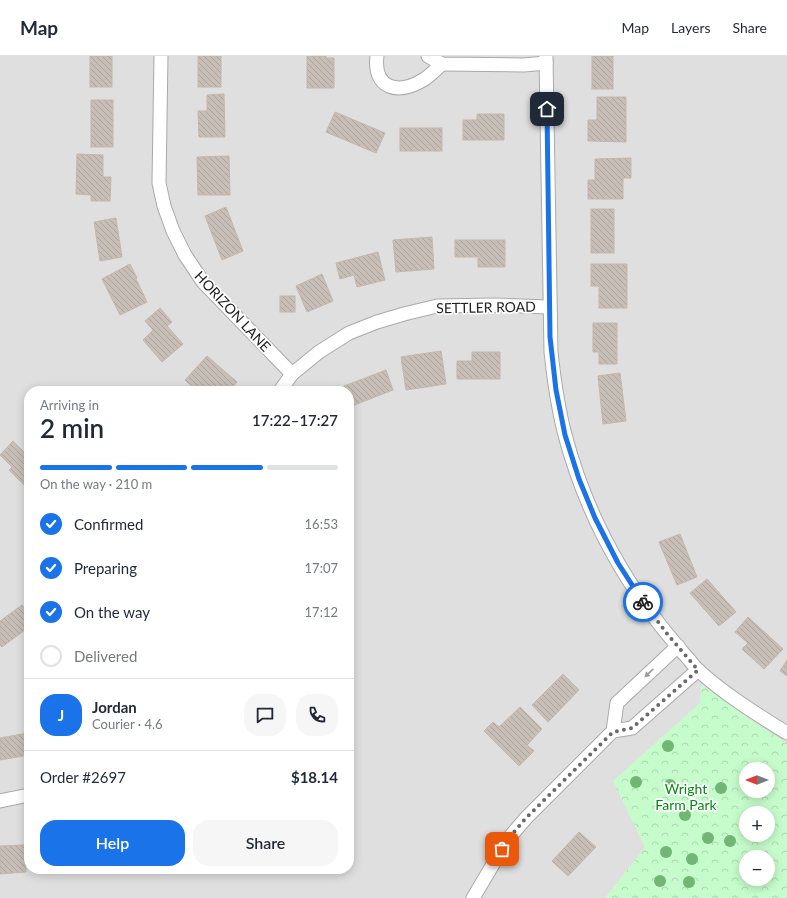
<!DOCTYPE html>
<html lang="en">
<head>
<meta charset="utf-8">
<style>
  body { margin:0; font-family:Lato,sans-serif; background:#f6f6f7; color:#1f2937; height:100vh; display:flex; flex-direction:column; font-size:15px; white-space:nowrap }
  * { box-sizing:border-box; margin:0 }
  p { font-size:13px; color:#747a83 }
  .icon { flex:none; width:22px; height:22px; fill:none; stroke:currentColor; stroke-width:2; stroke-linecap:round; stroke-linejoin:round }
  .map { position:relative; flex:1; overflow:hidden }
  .drawer { position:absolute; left:24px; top:330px; width:330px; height:488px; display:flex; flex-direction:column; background:#fff; border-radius:16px; box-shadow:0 2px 10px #0003 }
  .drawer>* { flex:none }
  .needle { width:26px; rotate:270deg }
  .fabs { position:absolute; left:739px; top:706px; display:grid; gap:8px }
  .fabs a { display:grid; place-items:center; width:36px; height:36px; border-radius:50%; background:#fff; box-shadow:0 2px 10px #0003; font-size:20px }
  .pin { position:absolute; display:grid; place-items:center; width:34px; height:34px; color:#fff; margin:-17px; border-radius:8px; box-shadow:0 2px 6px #0006 }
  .courier { position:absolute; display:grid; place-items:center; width:40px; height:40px; margin:-20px; border:3px solid #1a73e8; border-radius:50%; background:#fff; color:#222; box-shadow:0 1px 5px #0007 }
  .summary em { font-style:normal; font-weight:600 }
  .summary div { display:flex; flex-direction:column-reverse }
  .summary { display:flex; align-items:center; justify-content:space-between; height:68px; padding:0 16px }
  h1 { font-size:26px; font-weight:600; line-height:30px }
  .bar { display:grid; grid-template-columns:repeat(4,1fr); gap:6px 4px; align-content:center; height:48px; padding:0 16px }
  .bar i { height:5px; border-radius:3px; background:#e0e1e3 }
  .bar .selected { background:#1a73e8 }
  .bar p { grid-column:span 4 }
  .line { display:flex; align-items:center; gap:10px; padding:0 16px; border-top:1px solid #e0e1e3 }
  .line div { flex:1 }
  .round { display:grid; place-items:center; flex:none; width:42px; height:42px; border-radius:16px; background:#f6f6f7 }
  ol { padding:0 16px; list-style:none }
  li { display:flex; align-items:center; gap:12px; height:44px }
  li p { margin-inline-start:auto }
  li .icon { padding:4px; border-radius:50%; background:#1a73e8; color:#fff; stroke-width:4 }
  li:last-child { color:#747a83 }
  li i { width:22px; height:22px; border:2px solid #e0e1e3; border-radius:50% }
  .action { display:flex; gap:8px; margin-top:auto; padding:8px 16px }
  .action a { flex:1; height:46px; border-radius:16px; background:#1a73e8; color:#fff; font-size:16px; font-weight:600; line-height:46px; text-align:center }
  .action a+a { background:#f6f6f7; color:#1f2937 }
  header { display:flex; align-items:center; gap:24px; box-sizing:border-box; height:56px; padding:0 20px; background:#fff; border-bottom:1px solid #e0e1e3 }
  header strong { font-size:19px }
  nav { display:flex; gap:22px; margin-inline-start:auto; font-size:14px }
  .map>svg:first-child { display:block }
  .residential { fill:#e0dfdf; fill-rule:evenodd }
  .park { fill:url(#park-crowns); fill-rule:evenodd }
  .building { fill:url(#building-back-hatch); stroke:#c5b6aa }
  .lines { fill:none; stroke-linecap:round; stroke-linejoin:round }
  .minor-casing { stroke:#a9a9a9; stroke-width:15 }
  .minor { stroke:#fff; stroke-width:13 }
  .tree { fill:#71b674 }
  .oneway { fill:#9c9c9c }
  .done { stroke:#6b6a67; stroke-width:4; stroke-dasharray:0 7.2 }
  .route { stroke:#1a73e8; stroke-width:5 }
  .labels { text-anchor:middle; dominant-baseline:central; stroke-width:3.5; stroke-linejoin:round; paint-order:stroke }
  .street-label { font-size:14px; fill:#222; stroke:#fff }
  .park-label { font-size:14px; fill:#078815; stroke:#fff }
</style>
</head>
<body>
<header>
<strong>Map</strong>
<nav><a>Map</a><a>Layers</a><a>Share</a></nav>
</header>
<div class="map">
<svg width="787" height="842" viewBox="0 0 787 842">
  <defs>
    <pattern id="park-crowns" width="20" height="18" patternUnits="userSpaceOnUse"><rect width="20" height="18" fill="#c6fccb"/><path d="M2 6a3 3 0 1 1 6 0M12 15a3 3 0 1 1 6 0" fill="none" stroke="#aad8ae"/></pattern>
    <pattern id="building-back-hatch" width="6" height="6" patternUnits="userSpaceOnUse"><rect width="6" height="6" fill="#c7bfb7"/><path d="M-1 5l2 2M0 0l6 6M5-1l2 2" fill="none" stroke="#aba49d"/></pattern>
  </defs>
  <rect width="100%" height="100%" fill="#f2efe8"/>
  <!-- residential -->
  <path class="residential" d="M 0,0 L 787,0 L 787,842 L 0,842 ZM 29,335 L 349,335 L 349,813 L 29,813 ZM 746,713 L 768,713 L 768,735 L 746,735 ZM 746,757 L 768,757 L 768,779 L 746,779 ZM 746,801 L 768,801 L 768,823 L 746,823 Z"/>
  <!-- park -->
  <path class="park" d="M 701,628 L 752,665 L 787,687 L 787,842 L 605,842 L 645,791 L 613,725 L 700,647 ZM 746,713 L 768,713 L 768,735 L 746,735 ZM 746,757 L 768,757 L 768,779 L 746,779 ZM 746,801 L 768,801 L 768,823 L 746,823 Z"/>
  <!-- building -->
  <g class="building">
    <rect x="90" y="0" width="22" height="31"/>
    <rect x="198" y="0" width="23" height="31"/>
    <polygon points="307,0 326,0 326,2 334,2 334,32 307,32"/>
    <rect x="592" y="0" width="21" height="33"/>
    <polygon points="224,38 225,81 199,81 198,55 207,55 207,39"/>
    <polygon points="597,41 626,41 626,86 588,85 588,64 597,64"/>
    <rect x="91" y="44" width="22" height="47"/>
    <polygon points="335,56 385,77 376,97 326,76"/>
    <polygon points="477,58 504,58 504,84 463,84 463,64 477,64"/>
    <rect x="400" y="72" width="42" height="23"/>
    <polygon points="77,98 103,99 103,121 111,121 110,145 91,145 91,139 76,138"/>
    <polygon points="229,100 230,139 198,139 197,101"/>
    <polygon points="631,102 631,122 623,122 623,143 588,143 588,124 595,124 595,103"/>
    <polygon points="226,151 243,195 222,204 205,160"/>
    <rect x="591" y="153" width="23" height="44"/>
    <polygon points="116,162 122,201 100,205 94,166"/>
    <polygon points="432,181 434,213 396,216 393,184"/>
    <polygon points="455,184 505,184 505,211 478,211 478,201 455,201"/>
    <polygon points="378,196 385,224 357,231 354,219 340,223 336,207"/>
    <polygon points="130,208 137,222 136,223 147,246 120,259 102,223"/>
    <polygon points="591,208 627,208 627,252 599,252 599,230 591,230"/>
    <polygon points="322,218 333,245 307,256 296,230"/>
    <rect x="280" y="240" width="15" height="16"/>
    <polygon points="160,252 172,266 167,270 183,288 162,306 143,284 153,274 145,265"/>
    <polygon points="593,267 617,267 617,308 599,308 599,296 593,296"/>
    <polygon points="441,295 446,328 406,334 401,301"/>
    <polygon points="472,296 500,296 500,323 457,323 457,305 472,305"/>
    <polygon points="207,300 237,326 229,335 197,335 185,324"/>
    <polygon points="386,314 393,334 352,350 349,342 349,335 346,335 344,330"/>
    <polygon points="620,317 626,365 603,368 598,320"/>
    <polygon points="13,385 28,400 29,399 29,430 27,432 9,414 12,411 0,399"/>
    <polygon points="680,478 697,521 677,529 659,486"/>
    <polygon points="707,523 736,556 719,570 690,537"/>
    <polygon points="22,549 29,559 29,571 2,591 0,589 0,565"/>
    <polygon points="748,561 783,593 764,613 742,593 748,587 735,576"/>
    <polygon points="787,604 787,620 780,615"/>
    <polygon points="563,618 579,634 548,666 532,649"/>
    <polygon points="520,651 542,673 527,689 534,695 519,710 484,675 493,666 499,671"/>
    <polygon points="28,677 29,699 0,704 0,682"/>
    <polygon points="579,776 596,791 568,820 552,805"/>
    <polygon points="25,789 26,816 0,818 0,790"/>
  </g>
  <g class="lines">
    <!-- minor casing -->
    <g class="minor-casing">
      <g id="minor">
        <polyline points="161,0 159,127 164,150 173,175 185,199 203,226 292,318"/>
        <path d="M 377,0 C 373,33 398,39 423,24 C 430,20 436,13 442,8"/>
        <polyline points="428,0 442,8 524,9 546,7"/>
        <path d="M 546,0 L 551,296 C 554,324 558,352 565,379 C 583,447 615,510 657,565 C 666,577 675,587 684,598 C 689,603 693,609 698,614 C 724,638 758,659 787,677"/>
        <polyline points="280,335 292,318 319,296 349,277 377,266 404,258 437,250 495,249 549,251"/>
        <polyline points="613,675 617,647 678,590"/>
        <polyline points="0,745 29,739"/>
        <polyline points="473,842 508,783 526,762 613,675 632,672 698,614"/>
      </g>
    </g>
    <!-- minor -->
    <use href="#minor" class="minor"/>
  </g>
  <!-- trees -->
  <g class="tree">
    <circle cx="668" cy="690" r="6"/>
    <circle cx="636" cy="726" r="6"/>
    <circle cx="670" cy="729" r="6"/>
    <circle cx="721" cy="732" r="6"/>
    <circle cx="685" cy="759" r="6"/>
    <circle cx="708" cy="782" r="6"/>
    <circle cx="730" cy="785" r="6"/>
    <circle cx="666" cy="796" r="6"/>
    <circle cx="692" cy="803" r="6"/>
    <circle cx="660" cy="825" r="6"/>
    <circle cx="689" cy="826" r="6"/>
  </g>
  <!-- one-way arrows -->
  <defs><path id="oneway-solid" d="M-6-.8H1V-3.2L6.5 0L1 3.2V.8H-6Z"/></defs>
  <use class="oneway" href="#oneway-solid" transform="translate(649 617) rotate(137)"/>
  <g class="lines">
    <!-- done -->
    <polyline class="done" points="502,793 508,783 526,762 613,676 632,672 698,614 668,579 643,546"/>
    <!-- route -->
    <polyline class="route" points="547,53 550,281 556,334 565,379 579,423 595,462 618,507 643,546"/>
  </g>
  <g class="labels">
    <!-- street labels -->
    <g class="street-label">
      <text transform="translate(486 251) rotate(-1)">SETTLER ROAD</text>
      <text transform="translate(233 255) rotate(47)">HORIZON LANE</text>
    </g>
    <!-- park labels -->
    <g class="park-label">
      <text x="686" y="732">Wright<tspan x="686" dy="16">Farm Park</tspan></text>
    </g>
  </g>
</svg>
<div class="fabs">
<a><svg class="needle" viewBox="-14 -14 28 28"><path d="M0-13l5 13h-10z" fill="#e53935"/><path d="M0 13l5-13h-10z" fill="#747a83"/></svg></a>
<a>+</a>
<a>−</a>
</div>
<div class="pin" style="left:502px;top:793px;background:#ea580c"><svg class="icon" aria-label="bag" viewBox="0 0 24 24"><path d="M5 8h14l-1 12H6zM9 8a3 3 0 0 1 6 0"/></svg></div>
<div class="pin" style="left:547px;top:53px;background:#1f2937"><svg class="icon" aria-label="home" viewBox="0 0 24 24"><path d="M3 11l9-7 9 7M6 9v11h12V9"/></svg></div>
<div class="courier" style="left:643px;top:546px"><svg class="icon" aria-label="bike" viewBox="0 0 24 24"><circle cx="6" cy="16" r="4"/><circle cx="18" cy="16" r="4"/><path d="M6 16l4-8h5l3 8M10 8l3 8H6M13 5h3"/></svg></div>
<section class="drawer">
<div class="summary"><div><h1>2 min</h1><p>Arriving in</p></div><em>17:22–17:27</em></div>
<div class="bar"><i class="selected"></i><i class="selected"></i><i class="selected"></i><i></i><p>On the way · 210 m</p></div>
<ol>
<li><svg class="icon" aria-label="check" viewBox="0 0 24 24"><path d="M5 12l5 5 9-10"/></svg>Confirmed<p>16:53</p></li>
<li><svg class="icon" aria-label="check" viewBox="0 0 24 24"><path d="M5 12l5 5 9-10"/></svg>Preparing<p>17:07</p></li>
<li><svg class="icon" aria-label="check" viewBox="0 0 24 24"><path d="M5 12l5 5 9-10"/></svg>On the way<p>17:12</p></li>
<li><i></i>Delivered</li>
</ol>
<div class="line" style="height:72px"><b class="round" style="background:#1a73e8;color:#fff">J</b><div><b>Jordan</b><p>Courier · 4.6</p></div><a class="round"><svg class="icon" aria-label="chat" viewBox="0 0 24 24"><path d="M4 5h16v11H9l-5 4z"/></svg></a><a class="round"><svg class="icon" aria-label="phone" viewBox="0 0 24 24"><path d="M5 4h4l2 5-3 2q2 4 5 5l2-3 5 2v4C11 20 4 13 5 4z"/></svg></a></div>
<div class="line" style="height:52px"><div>Order #2697</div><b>$18.14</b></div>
<div class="action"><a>Help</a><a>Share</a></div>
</section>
</div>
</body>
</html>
